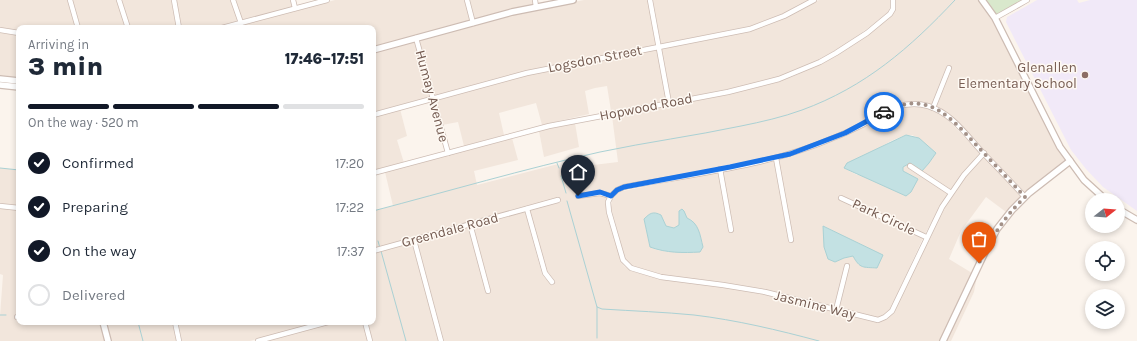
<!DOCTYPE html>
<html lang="en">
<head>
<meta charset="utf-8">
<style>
  body { margin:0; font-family:Karla,sans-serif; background:#f2f2f3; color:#1f2937; height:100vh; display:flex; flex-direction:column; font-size:15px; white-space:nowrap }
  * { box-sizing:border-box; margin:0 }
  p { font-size:13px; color:#747a83 }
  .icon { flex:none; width:22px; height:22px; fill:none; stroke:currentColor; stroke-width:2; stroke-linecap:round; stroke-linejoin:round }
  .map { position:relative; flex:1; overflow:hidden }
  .sheet { position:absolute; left:16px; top:25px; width:360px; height:300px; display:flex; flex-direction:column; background:#fff; border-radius:8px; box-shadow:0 2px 6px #0003 }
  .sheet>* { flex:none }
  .needle { width:26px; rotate:73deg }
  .fabs { position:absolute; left:1085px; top:193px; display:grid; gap:8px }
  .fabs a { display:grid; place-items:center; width:40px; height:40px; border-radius:50%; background:#fff; box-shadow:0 2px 6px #0003; font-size:20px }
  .pin { position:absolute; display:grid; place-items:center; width:34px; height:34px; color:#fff; margin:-41px -17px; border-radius:50% 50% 50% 0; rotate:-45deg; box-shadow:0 0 4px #0007 }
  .pin .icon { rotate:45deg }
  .courier { position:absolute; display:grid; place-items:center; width:40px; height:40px; margin:-20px; border:3px solid #1a73e8; border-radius:50%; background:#fff; color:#222; box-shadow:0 1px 5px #0007 }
  .summary em { font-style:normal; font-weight:800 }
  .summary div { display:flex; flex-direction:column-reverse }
  .summary { display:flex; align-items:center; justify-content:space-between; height:68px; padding:0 12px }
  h1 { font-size:26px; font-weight:800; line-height:30px }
  .bar { display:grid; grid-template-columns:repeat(4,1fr); gap:6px 4px; align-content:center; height:48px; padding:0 12px }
  .bar i { height:5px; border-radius:3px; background:#e0e1e3 }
  .bar .active { background:#111827 }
  .bar p { grid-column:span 4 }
  ol { padding:0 12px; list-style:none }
  li { display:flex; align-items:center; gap:12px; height:44px }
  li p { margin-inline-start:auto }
  li .icon { padding:4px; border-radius:50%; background:#111827; color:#fff; stroke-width:4 }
  li:last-child { color:#747a83 }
  li i { width:22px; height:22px; border:2px solid #e0e1e3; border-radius:50% }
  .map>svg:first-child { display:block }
  .residential { fill:#f2e6dc; fill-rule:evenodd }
  .education { fill:#f1e9f8 }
  .green { fill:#d9e8cc }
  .water { fill:#c3e1e3; stroke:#aad1d4 }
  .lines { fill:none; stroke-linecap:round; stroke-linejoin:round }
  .stream { stroke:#aad1d4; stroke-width:1 }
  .minor-casing { stroke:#cdbcb3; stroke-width:6 }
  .tertiary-casing { stroke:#cdbcb3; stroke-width:8 }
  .minor { stroke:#fff; stroke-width:4.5 }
  .tertiary { stroke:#fff; stroke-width:5.5 }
  .done { stroke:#a39188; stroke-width:4; stroke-dasharray:0 7.2 }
  .route { stroke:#1a73e8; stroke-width:5 }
  .education-dot { fill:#8d6e63; stroke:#fef9f3; stroke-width:1.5 }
  .labels { text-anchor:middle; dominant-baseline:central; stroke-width:3; stroke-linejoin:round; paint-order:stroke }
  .street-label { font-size:14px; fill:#745b51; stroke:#fef9f3 }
  .education-label { font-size:14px; fill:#785e54; stroke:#fef9f3; text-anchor:end }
</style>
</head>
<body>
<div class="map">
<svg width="1137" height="341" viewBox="0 0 1137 341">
  <rect width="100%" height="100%" fill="#fbf4ed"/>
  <!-- residential -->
  <g class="residential">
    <polygon points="0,0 67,0 75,26 70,28 19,28 19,30 0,28"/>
    <polygon points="72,0 117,0 125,28 81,28"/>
    <polygon points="122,0 171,0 177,28 130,28"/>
    <polygon points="176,0 231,0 238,22 214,28 182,28"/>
    <polygon points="236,0 290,0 292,7 242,20"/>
    <polygon points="335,0 465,0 470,21 373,48 373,28 231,28"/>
    <polygon points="470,0 532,0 533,5 475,20"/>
    <polygon points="584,0 648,0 656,45 527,71 434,96 419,40 512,14"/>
    <polygon points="653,0 810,0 783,14 750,26 661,44"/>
    <polygon points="819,0 891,0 891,5 888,12 872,25 848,43 819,60 778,77 754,84 671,100 661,48 751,31 785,18"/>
    <polygon points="896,0 979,0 993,19 1058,148 1067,161 1025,193 952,117 936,107 952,67 948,65 932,105 915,102 895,105 834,136 811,145 775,156 624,185 616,188 610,193 600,190 575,194 575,198 600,195 608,197 606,209 620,258 624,266 631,271 661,279 723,287 764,294 870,321 878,322 887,319 894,312 944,208 966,176 983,156 1022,197 1006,212 986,197 961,231 949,259 972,273 940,341 444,341 417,241 469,227 487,293 491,292 473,226 525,212 542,274 545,278 552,285 555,282 547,272 530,211 561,202 560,198 373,249 373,211 393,206 385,172 512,138 518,160 474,171 477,185 558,164 560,169 618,162 612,116 755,88 792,77 837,55 868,34 895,9"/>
    <polygon points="0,33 19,35 19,77 0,75"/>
    <polygon points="415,41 429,97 373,112 373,52"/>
    <polygon points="657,49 667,101 611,111 607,86 595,88 585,91 589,114 542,125 536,103 499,113 504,135 464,146 458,122 442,125 435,100 528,75"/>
    <path d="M 915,106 L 928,108 L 944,116 L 980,153 L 950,190 L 922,171 L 929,163 L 936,153 L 919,138 L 912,135 L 906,135 L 891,141 L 844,168 L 857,175 L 914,177 L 903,171 L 903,167 L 907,164 L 908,165 L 907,167 L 948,193 L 925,234 L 840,195 L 838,198 L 923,238 L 890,310 L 881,317 L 877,318 L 839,308 L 850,264 L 846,264 L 834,307 L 792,296 L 745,286 L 662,275 L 630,266 L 625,259 L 611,208 L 612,200 L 618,192 L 718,172 L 730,232 L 734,231 L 722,171 L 774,161 L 789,242 L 793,242 L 778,159 L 802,153 L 835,140 L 893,110 ZM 661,215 L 666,226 L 674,228 L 679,225 L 680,219 L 687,218 L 692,220 L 700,252 L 670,252 L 657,250 L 650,247 L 644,219 ZM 823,226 L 882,255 L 877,268 L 857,263 L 853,256 L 844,258 L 835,262 Z"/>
    <polygon points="400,109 407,136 397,140 404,163 373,171 373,117"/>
    <polygon points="575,123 579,147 544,157 539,131"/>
    <polygon points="0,168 19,170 19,206 0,204"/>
    <polygon points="0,208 19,210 19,315 15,314 15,318 19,319 19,322 101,322 105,341 0,341 0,316 3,275 0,274"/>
    <polygon points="412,243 439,341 373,341 367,322 373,322 373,253"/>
    <polygon points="976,276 977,276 974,292 951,341 945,341"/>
    <polygon points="106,322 172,322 177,341 110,341"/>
    <polygon points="177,322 320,322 250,341 182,341"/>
    <polygon points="336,322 362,322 368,341 266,341"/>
  </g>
  <!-- education -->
  <polygon class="education" points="1037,0 1077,0 1079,3 1090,0 1137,0 1137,211 1103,187 1086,169 1071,150 1006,22 1007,17"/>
  <!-- green -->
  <polygon class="green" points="985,0 1023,0 996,15"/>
  <!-- water -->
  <g class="water">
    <polygon points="906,135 919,138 936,153 929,163 922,171 910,163 903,167 903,171 918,179 911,192 906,196 844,168 847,163"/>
    <path d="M 682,209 L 684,211 L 687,218 C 699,223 700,235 703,247 L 700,252 C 683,253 666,253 650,247 L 644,219 C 650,213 653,211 661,215 L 666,226 L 674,228 L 679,225 L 679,211 Z"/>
    <path d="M 823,226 L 883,255 L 877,268 C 863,267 860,269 853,256 L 844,258 L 835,262 L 828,259 L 824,247 Z"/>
  </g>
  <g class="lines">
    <!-- stream -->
    <g class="stream">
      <polyline points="557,163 559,168"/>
      <polyline points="0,168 19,170"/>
      <polyline points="561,176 566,193"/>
      <path d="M 567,201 L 597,307 L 602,309 C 633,311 664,312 694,315 C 736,320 778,330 819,341"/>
      <path d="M 373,211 C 449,191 524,169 600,152 C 647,142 694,136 741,126 C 761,122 783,117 802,110 C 865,87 910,48 955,0"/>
      <polyline points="373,223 374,226"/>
      <polyline points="378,241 380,248"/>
      <polyline points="381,251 406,341"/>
      <polyline points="0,315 6,315"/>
      <polyline points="138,322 143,341"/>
      <polyline points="597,338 597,307"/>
    </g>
    <!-- minor casing -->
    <g class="minor-casing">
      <g id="minor">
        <polyline points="70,0 78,28"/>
        <polyline points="119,0 128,28"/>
        <polyline points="174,0 179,28"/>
        <polyline points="233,0 241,23"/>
        <polyline points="293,0 295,8"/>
        <polyline points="467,0 473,23"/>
        <polyline points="535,0 536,7"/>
        <polyline points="650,0 669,103"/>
        <polyline points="995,18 1027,0"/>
        <polyline points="222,28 327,0"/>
        <polyline points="0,30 19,33"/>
        <polyline points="416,38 448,153"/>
        <polyline points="933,108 949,68"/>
        <polyline points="373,115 527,73 750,29 784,16 814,0"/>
        <polyline points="776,158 791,240"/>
        <polyline points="910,166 951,193"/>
        <polyline points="720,169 731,230"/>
        <polyline points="373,173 549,126 728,92 779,79 820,62 836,53 867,33 890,14 893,9 893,0"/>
        <path d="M 578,196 L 600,193 L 611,196 L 617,190 L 624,187 C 693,174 769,166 833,138 C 844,134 854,129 864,124 C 884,112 903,99 928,106 C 952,113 967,136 983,153 C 997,167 1011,182 1025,197"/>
        <polyline points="611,196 608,202 609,212 623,260 631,268 661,277 723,285 765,292 878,320 885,317 892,311 942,207 964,175 984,153"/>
        <polyline points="841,198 926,237"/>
        <polyline points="0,206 19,208"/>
        <polyline points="527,209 545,273 552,282"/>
        <polyline points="470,224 488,291"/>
        <polyline points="414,240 441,341"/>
        <polyline points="373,251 558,200"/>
        <polyline points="836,310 847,266"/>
        <polyline points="17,317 19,317"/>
        <polyline points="175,322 179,341"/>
        <polyline points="365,322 370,341"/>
        <polyline points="258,341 328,322"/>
      </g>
    </g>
    <!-- tertiary casing -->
    <g class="tertiary-casing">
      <g id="tertiary">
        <polyline points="982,0 995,18 1060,147 1084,180 1106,200"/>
        <polyline points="373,50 512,12 573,0"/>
        <polyline points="0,79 19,81"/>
        <polyline points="0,85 19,87"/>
        <polyline points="1118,209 1137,220"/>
        <polyline points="103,322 108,341"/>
        <polyline points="943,341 986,250 997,229 1012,210 1029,193 1070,161"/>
      </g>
    </g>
    <!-- minor -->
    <use href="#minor" class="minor"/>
    <!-- tertiary -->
    <use href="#tertiary" class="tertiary"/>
  </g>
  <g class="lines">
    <!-- done -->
    <path class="done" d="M 884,112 C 929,88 952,119 980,149 C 995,165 1010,181 1025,197 C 1005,216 991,238 979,263"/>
    <!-- route -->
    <polyline class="route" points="578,196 600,192 611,196 617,190 624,187 730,167 790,154 845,133 884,112"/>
  </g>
  <!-- markers -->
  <circle class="education-dot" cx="1085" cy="75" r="4"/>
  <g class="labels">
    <!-- street labels -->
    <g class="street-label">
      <text transform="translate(595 59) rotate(-11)">Logsdon Street</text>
      <text transform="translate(432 96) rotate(75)">Humay Avenue</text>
      <text transform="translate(646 107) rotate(-11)">Hopwood Road</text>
      <text transform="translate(884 217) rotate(25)">Park Circle</text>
      <text transform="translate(450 230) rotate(-15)">Greendale Road</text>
      <text transform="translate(815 305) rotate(14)">Jasmine Way</text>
    </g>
    <!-- education labels -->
    <g class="education-label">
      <text x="1077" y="67">Glenallen<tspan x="1077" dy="16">Elementary School</tspan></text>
    </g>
  </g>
</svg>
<div class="fabs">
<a><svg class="needle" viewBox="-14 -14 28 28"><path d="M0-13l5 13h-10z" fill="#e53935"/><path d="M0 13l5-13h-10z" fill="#747a83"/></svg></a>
<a><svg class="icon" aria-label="locate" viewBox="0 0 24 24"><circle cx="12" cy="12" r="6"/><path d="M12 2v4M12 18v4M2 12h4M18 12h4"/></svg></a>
<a><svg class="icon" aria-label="layers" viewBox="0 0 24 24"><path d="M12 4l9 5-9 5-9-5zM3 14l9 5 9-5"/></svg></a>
</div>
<div class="pin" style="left:979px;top:263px;background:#ea580c"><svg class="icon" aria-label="bag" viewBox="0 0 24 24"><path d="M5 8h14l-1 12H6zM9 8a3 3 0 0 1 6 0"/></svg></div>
<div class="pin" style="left:578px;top:196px;background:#1f2937"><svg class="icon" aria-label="home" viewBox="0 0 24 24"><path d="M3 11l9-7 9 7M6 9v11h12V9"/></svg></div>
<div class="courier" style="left:884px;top:112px"><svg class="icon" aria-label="car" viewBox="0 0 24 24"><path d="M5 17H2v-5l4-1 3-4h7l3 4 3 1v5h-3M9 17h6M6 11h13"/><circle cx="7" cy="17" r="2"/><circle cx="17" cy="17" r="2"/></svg></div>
<section class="sheet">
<div class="summary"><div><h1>3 min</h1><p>Arriving in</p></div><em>17:46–17:51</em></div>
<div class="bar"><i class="active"></i><i class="active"></i><i class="active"></i><i></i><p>On the way · 520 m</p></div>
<ol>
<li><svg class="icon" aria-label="check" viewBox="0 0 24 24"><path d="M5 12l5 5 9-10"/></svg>Confirmed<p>17:20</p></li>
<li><svg class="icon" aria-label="check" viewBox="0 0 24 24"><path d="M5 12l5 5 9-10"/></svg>Preparing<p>17:22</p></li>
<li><svg class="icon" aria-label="check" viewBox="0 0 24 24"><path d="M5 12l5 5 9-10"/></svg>On the way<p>17:37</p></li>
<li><i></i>Delivered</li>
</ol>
</section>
</div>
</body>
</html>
